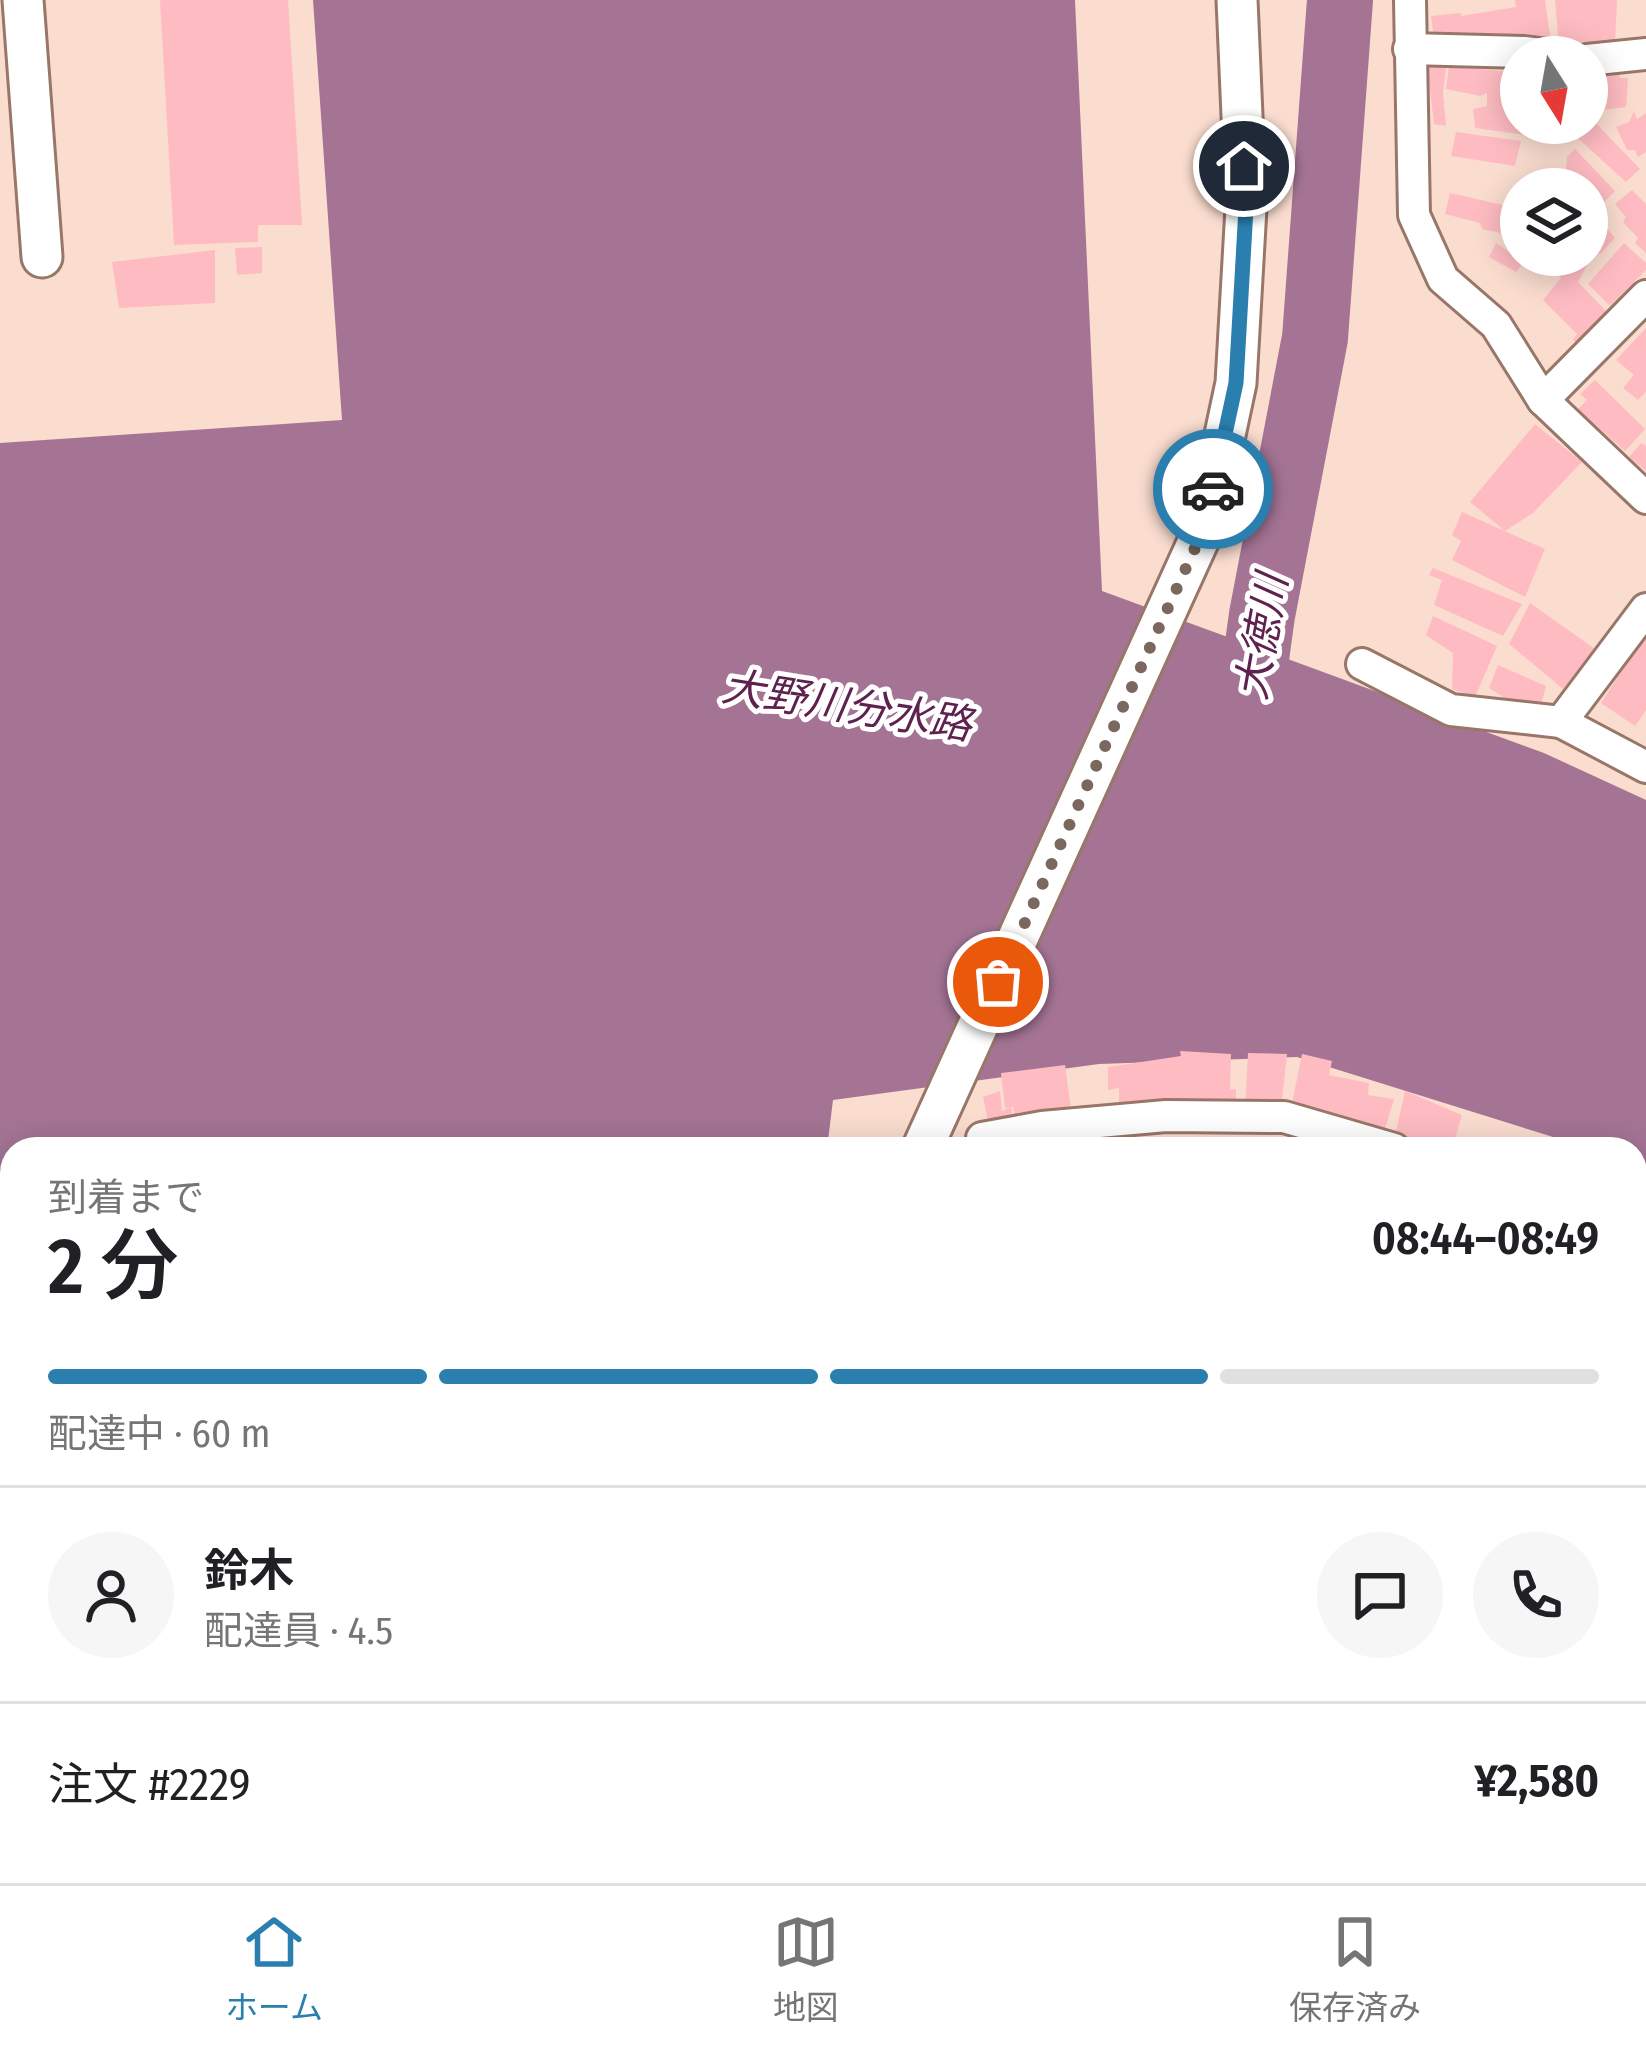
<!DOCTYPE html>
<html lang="ja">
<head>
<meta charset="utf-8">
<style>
  body { margin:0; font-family:"Fira Sans Condensed","Noto Sans JP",sans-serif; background:#f6f6f6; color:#202124; height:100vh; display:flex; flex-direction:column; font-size:45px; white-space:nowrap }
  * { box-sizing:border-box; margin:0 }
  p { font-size:39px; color:#757577 }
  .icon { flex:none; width:66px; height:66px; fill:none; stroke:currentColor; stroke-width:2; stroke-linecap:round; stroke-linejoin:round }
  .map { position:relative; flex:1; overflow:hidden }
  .drawer { position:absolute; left:0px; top:1137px; width:1647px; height:747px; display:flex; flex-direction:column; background:#fff; border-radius:36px 36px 0 0; box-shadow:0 6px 30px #0003 }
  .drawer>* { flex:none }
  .needle { width:78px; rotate:169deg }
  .tools { position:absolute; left:1500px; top:36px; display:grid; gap:24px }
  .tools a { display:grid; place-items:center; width:108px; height:108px; border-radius:50%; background:#fff; box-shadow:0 6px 30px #0003; font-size:60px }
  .pin { position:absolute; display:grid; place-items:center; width:102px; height:102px; color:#fff; margin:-51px; border:6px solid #fff; border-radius:50%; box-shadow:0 3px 12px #0007 }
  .courier { position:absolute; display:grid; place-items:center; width:120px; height:120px; margin:-60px; border:9px solid #2b7faf; border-radius:50%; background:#fff; color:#222; box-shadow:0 3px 15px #0007 }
  .overview em { font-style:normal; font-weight:600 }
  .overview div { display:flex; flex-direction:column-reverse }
  .overview { display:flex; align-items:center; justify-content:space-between; height:204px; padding:0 48px }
  h1 { font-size:78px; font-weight:600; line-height:90px }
  .bar { display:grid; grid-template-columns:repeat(4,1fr); gap:18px 12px; align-content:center; height:144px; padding:0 48px }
  .bar i { height:15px; border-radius:9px; background:#e0e0e0 }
  .bar .selected { background:#2b7faf }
  .bar p { grid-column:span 4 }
  .line { display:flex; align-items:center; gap:30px; padding:0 48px; border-top:3px solid #e0e0e0 }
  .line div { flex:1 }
  .round { display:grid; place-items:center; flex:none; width:126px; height:126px; border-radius:63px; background:#f6f6f6 }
  .menu { display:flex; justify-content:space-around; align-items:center; height:168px; border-top:3px solid #e0e0e0; background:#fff; font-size:33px; color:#757577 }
  .menu a { display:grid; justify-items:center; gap:6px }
  .menu .selected { color:#2b7faf }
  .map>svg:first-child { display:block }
  .water { fill:#a57495 }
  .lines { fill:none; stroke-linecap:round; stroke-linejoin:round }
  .river { stroke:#a57495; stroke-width:66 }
  .building { fill:#febcc2 }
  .minor-casing { stroke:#987768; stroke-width:36 }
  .tertiary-casing { stroke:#987768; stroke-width:45 }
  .minor { stroke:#fff; stroke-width:30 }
  .tertiary { stroke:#fff; stroke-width:39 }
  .done { stroke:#7a675e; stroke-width:12; stroke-dasharray:0 21.6 }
  .route { stroke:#2b7faf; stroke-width:15 }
  .labels { text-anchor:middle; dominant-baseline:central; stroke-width:10; stroke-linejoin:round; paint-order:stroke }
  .water-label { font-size:42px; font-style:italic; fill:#5f224f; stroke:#fff }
</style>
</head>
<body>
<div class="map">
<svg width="1646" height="1883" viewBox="0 0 1646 1883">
  <rect width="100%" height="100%" fill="#fbddd0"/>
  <!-- water -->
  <polygon class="water" points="313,0 1075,0 1102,591 1544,753 1646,800 1646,1191 1635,1184 1635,1149 1579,1149 1566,1141 1297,1057 1099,1064 833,1100 827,1149 12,1149 12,1872 723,1872 724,1883 0,1883 0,443 342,420"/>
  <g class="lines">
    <!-- river -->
    <polyline class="river" points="1245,738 1262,615 1315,338 1340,0"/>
  </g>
  <!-- building -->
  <g class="building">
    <polygon points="160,0 288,0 302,225 258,225 258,242 174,245"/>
    <polygon points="1515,0 1545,0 1551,42 1476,41 1473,33 1463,34 1464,37 1434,40 1431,16 1461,13 1461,16 1516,7"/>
    <polygon points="1555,0 1617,0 1615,44 1589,47 1587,42 1571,43 1570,46 1559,48"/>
    <polygon points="1447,60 1443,93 1446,126 1434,124 1427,65"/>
    <polygon points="1449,66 1521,73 1521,123 1543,123 1541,137 1475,128 1473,109 1487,106 1487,93 1480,96 1446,89"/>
    <polygon points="1618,70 1620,78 1628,78 1626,107 1593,111 1591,101 1587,101 1587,72"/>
    <polygon points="1634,111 1637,119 1646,113 1646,152 1638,157 1635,150 1627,150 1616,127 1629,122"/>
    <polygon points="1587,114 1640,169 1626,182 1571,132 1573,123 1587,123"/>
    <polygon points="1456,132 1521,141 1515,166 1451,156"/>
    <polygon points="1575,149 1615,191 1594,212 1587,207 1587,189 1567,189 1569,184 1565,179 1567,157"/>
    <polygon points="1632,190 1646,204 1646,253 1635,243 1638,238 1623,222 1626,217 1615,204"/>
    <polygon points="1450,193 1521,209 1521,242 1503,238 1501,233 1482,229 1480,223 1445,214"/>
    <polygon points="1597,217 1615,238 1600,254 1587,242 1587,221"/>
    <polygon points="1496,243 1524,262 1516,272 1489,257"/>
    <polygon points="1624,243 1646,263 1646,270 1610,306 1588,284"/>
    <polygon points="262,247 262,273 237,275 235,248"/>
    <polygon points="215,250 215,303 119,308 112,262"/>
    <polygon points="1566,255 1577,255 1587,265 1578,282 1606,311 1579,345 1573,340 1577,334 1543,300 1561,278 1553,268"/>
    <polygon points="1646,328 1646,392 1638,400 1623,388 1634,375 1616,360"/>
    <polygon points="1595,380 1645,429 1625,451 1578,409 1587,400 1580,394"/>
    <polygon points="1535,424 1582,462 1533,513 1505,531 1470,502"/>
    <polygon points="1641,443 1646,446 1646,471 1629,457"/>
    <polygon points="1462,512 1545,549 1525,597 1452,560 1461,541 1452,535"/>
    <polygon points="1433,568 1522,604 1503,636 1434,605 1442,580 1429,575"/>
    <polygon points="1530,603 1595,649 1563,689 1509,644"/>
    <polygon points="1433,616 1497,646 1475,697 1452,689 1453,653 1426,635"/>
    <polygon points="1646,633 1646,710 1635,726 1601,703"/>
    <polygon points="1498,665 1546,686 1540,709 1517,706 1489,688"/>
    <polygon points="1180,1051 1231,1054 1230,1090 1236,1089 1236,1110 1119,1116 1119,1088 1108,1090 1108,1067 1181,1056"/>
    <polygon points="1248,1053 1287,1054 1281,1109 1245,1110"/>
    <polygon points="1302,1054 1332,1061 1329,1075 1369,1083 1368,1095 1394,1099 1382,1139 1288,1123"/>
    <polygon points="1065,1065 1071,1109 1015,1115 1013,1107 1005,1108 1001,1073"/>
    <polygon points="1000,1091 1002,1111 1011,1107 1013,1116 988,1121 983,1097"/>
    <polygon points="1405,1091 1462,1115 1452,1149 1420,1149 1394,1141"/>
    <polygon points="1635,1363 1646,1373 1646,1420 1643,1417 1635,1424"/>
    <polygon points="1638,1432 1646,1440 1646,1516 1635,1505 1635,1434"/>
    <polygon points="1635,1542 1646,1558 1646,1616 1635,1624"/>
    <polygon points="1646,1665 1646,1703 1642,1706 1635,1697 1635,1673"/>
    <polygon points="1635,1804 1646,1822 1635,1829"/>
    <polygon points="1646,1862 1646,1883 1608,1883 1605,1877 1618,1872 1635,1872 1635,1866"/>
    <polygon points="990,1872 1040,1872 1047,1883 998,1883"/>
    <polygon points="1146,1872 1268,1872 1253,1883 1153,1883"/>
    <polygon points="1453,1872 1502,1872 1506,1877 1516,1874 1520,1883 1459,1883"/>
  </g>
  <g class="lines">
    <!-- minor casing -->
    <g class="minor-casing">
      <g id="minor">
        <polyline points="1410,0 1414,215 1443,279 1496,325 1543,400 1646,498"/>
        <polyline points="1409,49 1524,52 1565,57"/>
        <polyline points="1587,60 1646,54"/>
        <polyline points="1543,400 1646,296"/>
        <polyline points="1362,664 1451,710 1561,722 1646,609"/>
        <polyline points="1561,722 1646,767"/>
        <polyline points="982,1138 1042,1127 1166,1116 1284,1117 1394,1149"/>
        <polyline points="1635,1247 1646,1261"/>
        <polyline points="1635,1654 1646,1646"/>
        <polyline points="1376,1883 1392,1872"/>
      </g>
    </g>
    <!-- tertiary casing -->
    <g class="tertiary-casing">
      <g id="tertiary">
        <polyline points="23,0 42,257"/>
        <polyline points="922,1149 1206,524 1236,383 1246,208 1237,0"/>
        <polyline points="953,1872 955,1883"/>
      </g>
    </g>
    <!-- minor -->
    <use href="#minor" class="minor"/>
    <!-- tertiary -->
    <use href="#tertiary" class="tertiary"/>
  </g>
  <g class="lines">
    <!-- done -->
    <polyline class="done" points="998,982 1206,524 1213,489"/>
    <!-- route -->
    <polyline class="route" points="1213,489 1236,383 1246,208 1244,166"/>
  </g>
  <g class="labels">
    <!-- water labels -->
    <g class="water-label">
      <text transform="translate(1262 637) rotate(-80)">大徳川</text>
      <text transform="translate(847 706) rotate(9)">大野川分水路</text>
    </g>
  </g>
</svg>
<div class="tools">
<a><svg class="needle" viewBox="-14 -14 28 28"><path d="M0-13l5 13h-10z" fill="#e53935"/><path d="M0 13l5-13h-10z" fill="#757577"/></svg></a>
<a><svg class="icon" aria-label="layers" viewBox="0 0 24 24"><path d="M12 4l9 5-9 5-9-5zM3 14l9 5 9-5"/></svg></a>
</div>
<div class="pin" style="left:998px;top:982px;background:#ea580c"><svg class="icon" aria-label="bag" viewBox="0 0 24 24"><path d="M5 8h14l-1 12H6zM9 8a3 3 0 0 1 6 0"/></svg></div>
<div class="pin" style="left:1244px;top:166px;background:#1f2937"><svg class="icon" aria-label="home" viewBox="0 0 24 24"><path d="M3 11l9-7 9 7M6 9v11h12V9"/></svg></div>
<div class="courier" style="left:1213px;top:489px"><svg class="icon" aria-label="car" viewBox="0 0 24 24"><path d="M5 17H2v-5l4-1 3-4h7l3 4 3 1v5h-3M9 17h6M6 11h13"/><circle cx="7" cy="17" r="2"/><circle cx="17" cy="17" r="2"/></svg></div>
<section class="drawer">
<div class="overview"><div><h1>2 分</h1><p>到着まで</p></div><em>08:44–08:49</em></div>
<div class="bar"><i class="selected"></i><i class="selected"></i><i class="selected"></i><i></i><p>配達中 · 60 m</p></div>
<div class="line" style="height:216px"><a class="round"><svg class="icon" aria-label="person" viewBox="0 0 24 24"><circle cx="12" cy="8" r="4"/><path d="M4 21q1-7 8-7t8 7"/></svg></a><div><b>鈴木</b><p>配達員 · 4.5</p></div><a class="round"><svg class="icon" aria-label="chat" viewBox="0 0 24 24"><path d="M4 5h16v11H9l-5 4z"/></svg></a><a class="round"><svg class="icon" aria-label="phone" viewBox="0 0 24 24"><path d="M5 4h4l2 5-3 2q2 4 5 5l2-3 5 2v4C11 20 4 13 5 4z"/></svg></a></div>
<div class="line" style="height:156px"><div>注文 #2229</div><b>¥2,580</b></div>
</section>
</div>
<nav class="menu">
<a class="selected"><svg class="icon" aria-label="home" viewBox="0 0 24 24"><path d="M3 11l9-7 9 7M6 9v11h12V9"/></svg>ホーム</a>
<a><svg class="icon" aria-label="map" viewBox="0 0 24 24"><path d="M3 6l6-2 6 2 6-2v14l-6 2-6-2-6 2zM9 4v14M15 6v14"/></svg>地図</a>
<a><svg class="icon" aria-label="saved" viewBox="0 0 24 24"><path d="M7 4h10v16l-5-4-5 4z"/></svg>保存済み</a>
</nav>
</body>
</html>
